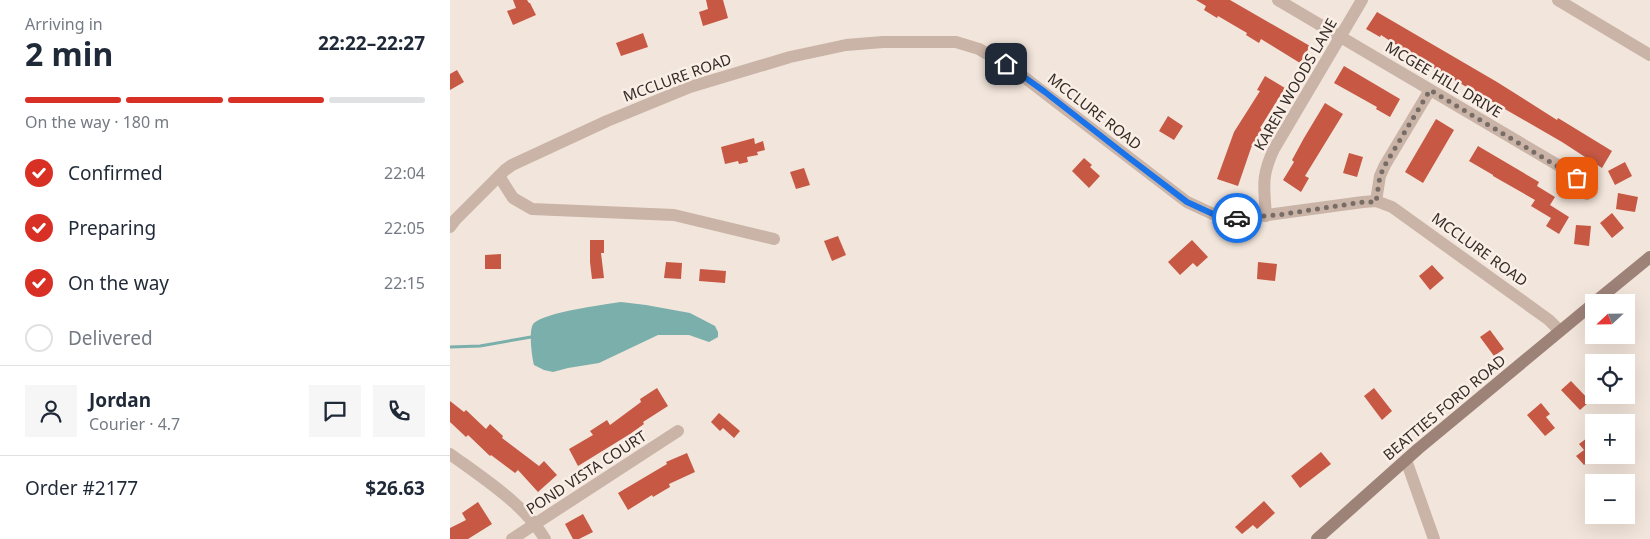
<!DOCTYPE html>
<html lang="en">
<head>
<meta charset="utf-8">
<style>
  body { margin:0; font-family:"Noto Sans",sans-serif; background:#f6f6f7; color:#1f2937; height:100vh; display:flex; flex-direction:column; font-size:19px; white-space:nowrap }
  * { box-sizing:border-box; margin:0 }
  p { font-size:16px; color:#747a83 }
  .icon { flex:none; width:28px; height:28px; fill:none; stroke:currentColor; stroke-width:2; stroke-linecap:round; stroke-linejoin:round }
  .map { position:relative; flex:1; overflow:hidden }
  .sheet { display:flex; flex-direction:column; background:#fff; width:450px }
  .sheet>* { flex:none }
  .needle { width:32px; rotate:248deg }
  .controls { position:absolute; left:1135px; top:294px; display:grid; gap:10px }
  .controls a { display:grid; place-items:center; width:50px; height:50px; border-radius:0px; background:#fff; box-shadow:0 5px 20px #0002; font-size:25px }
  .pin { position:absolute; display:grid; place-items:center; width:42px; height:42px; color:#fff; margin:-21px; border-radius:10px; box-shadow:0 2px 8px #0006 }
  .courier { position:absolute; display:grid; place-items:center; width:50px; height:50px; margin:-25px; border:4px solid #1a73e8; border-radius:50%; background:#fff; color:#222; box-shadow:0 1px 6px #0007 }
  .headline em { font-style:normal; font-weight:700 }
  .headline div { display:flex; flex-direction:column-reverse }
  .headline { display:flex; align-items:center; justify-content:space-between; height:85px; padding:0 25px }
  h1 { font-size:32px; font-weight:700; line-height:38px }
  .bar { display:grid; grid-template-columns:repeat(4,1fr); gap:8px 5px; align-content:center; height:60px; padding:0 25px }
  .bar i { height:6px; border-radius:4px; background:#e0e1e3 }
  .bar .active { background:#d93025 }
  .bar p { grid-column:span 4 }
  .line { display:flex; align-items:center; gap:12px; padding:0 25px; border-top:1px solid #e0e1e3 }
  .line div { flex:1 }
  .round { display:grid; place-items:center; flex:none; width:52px; height:52px; border-radius:0px; background:#f6f6f7 }
  ol { padding:0 25px; list-style:none }
  li { display:flex; align-items:center; gap:15px; height:55px }
  li p { margin-inline-start:auto }
  li .icon { padding:5px; border-radius:50%; background:#d93025; color:#fff; stroke-width:4 }
  li:last-child { color:#747a83 }
  li i { width:28px; height:28px; border:2px solid #e0e1e3; border-radius:50% }
  main { display:flex; flex:1; min-height:0 }
  .map>svg:first-child { display:block }
  .water { fill:#7aafac }
  .lines { fill:none; stroke-linecap:round; stroke-linejoin:round }
  .stream { stroke:#7aafac; stroke-width:3 }
  .building { fill:#c65844 }
  .minor { stroke:#cab4a7; stroke-width:12 }
  .secondary { stroke:#9d8278; stroke-width:12 }
  .done { stroke:#786c66; stroke-width:5; stroke-dasharray:0 9 }
  .route { stroke:#1a73e8; stroke-width:6 }
  .labels { text-anchor:middle; dominant-baseline:central; stroke-width:5; stroke-linejoin:round; paint-order:stroke }
  .street-label { font-size:15px; fill:#362b27; stroke:#f9efe7 }
</style>
</head>
<body>
<main>
<section class="sheet">
<div class="headline"><div><h1>2 min</h1><p>Arriving in</p></div><em>22:22–22:27</em></div>
<div class="bar"><i class="active"></i><i class="active"></i><i class="active"></i><i></i><p>On the way · 180 m</p></div>
<ol>
<li><svg class="icon" aria-label="check" viewBox="0 0 24 24"><path d="M5 12l5 5 9-10"/></svg>Confirmed<p>22:04</p></li>
<li><svg class="icon" aria-label="check" viewBox="0 0 24 24"><path d="M5 12l5 5 9-10"/></svg>Preparing<p>22:05</p></li>
<li><svg class="icon" aria-label="check" viewBox="0 0 24 24"><path d="M5 12l5 5 9-10"/></svg>On the way<p>22:15</p></li>
<li><i></i>Delivered</li>
</ol>
<div class="line" style="height:90px"><a class="round"><svg class="icon" aria-label="person" viewBox="0 0 24 24"><circle cx="12" cy="8" r="4"/><path d="M4 21q1-7 8-7t8 7"/></svg></a><div><b>Jordan</b><p>Courier · 4.7</p></div><a class="round"><svg class="icon" aria-label="chat" viewBox="0 0 24 24"><path d="M4 5h16v11H9l-5 4z"/></svg></a><a class="round"><svg class="icon" aria-label="phone" viewBox="0 0 24 24"><path d="M5 4h4l2 5-3 2q2 4 5 5l2-3 5 2v4C11 20 4 13 5 4z"/></svg></a></div>
<div class="line" style="height:65px"><div>Order #2177</div><b>$26.63</b></div>
</section>
<div class="map">
<svg width="1200" height="539" viewBox="0 0 1200 539">
  <rect width="100%" height="100%" fill="#f2e5db"/>
  <!-- water -->
  <path class="water" d="M 171,302 L 196,305 L 240,313 L 265,326 L 268,332 L 268,337 L 259,342 L 239,335 L 208,335 L 149,363 L 118,368 L 103,372 L 94,370 L 84,365 C 82,357 78,328 84,323 C 97,312 152,305 171,302 Z"/>
  <g class="lines">
    <!-- stream -->
    <polyline class="stream" points="0,347 30,346 81,337"/>
  </g>
  <!-- building -->
  <g class="building">
    <polygon points="63,0 77,0 79,3 80,3 86,15 63,25 57,11 66,8"/>
    <polygon points="256,0 273,0 278,18 253,26 249,12 258,9"/>
    <polygon points="746,0 780,0 860,46 850,63 811,39 809,43 796,35 797,33 768,16 767,18 754,10 756,6"/>
    <polygon points="927,12 1047,82 1107,120 1108,118 1162,151 1152,168 1112,142 968,59 931,35 930,37 916,29"/>
    <polygon points="193,33 198,47 171,56 166,43"/>
    <polygon points="894,66 950,99 940,117 926,109 927,107 884,83"/>
    <polygon points="7,70 14,82 0,90 0,74"/>
    <polygon points="815,76 835,88 810,128 812,129 801,148 788,186 767,179 784,132 810,91 807,90"/>
    <polygon points="875,103 893,114 855,176 859,178 851,192 833,180 844,162 842,160 854,138"/>
    <polygon points="718,116 733,126 724,140 709,131"/>
    <polygon points="986,119 1004,130 973,183 955,172"/>
    <polygon points="304,138 305,144 313,141 315,150 307,152 308,155 297,157 298,162 289,164 288,161 275,164 271,147"/>
    <polygon points="1028,146 1089,182 1087,186 1105,197 1100,205 1119,217 1109,234 1096,226 1101,218 1081,206 1085,200 1043,176 1043,175 1019,161"/>
    <polygon points="899,153 913,157 907,177 893,173"/>
    <polygon points="634,158 642,165 640,167 650,176 639,188 622,171"/>
    <polygon points="1175,162 1182,176 1165,185 1158,171"/>
    <polygon points="354,168 360,185 346,189 340,172"/>
    <polygon points="1168,193 1188,197 1185,212 1166,209"/>
    <polygon points="1162,213 1174,228 1162,238 1150,223"/>
    <polygon points="1126,225 1141,226 1139,246 1124,244"/>
    <polygon points="388,236 396,255 382,261 374,241"/>
    <polygon points="140,240 154,240 154,253 151,253 154,278 142,279 140,262"/>
    <polygon points="742,240 758,257 747,267 743,263 730,275 718,262"/>
    <polygon points="51,254 51,269 35,269 35,255"/>
    <polygon points="216,262 232,263 231,279 214,278"/>
    <polygon points="808,262 827,264 825,281 807,279"/>
    <polygon points="982,265 994,278 980,290 969,276"/>
    <polygon points="250,269 276,271 275,283 249,281"/>
    <polygon points="1040,330 1054,349 1044,356 1030,337"/>
    <polygon points="1121,381 1140,401 1130,410 1111,390"/>
    <polygon points="207,388 218,406 193,422 194,424 180,434 128,466 119,449 143,435 140,431 157,420 160,425 191,402 190,399"/>
    <polygon points="924,388 942,411 932,420 914,396"/>
    <polygon points="0,401 14,412 16,410 36,429 40,424 53,436 52,438 89,466 94,461 107,475 88,492 68,470 65,473 41,455 40,456 18,435 16,437 0,422"/>
    <polygon points="1091,403 1100,414 1096,417 1105,428 1095,436 1077,415"/>
    <polygon points="269,413 290,431 284,438 273,428 270,431 261,422"/>
    <polygon points="1137,438 1144,447 1144,457 1134,465 1126,456 1134,450 1129,444"/>
    <polygon points="871,452 881,464 850,488 841,476"/>
    <polygon points="237,453 245,472 219,484 220,487 203,497 202,495 178,510 168,493 217,464 216,462"/>
    <polygon points="814,501 825,513 807,529 803,525 792,534 785,527"/>
    <polygon points="28,502 42,524 18,539 0,539 0,528 16,520 12,513"/>
    <polygon points="133,514 143,532 129,539 123,539 115,524"/>
  </g>
  <g class="lines">
    <!-- minor -->
    <g class="minor">
      <polyline points="828,0 1123,174 1127,178 1137,194"/>
      <polyline points="1108,0 1200,55"/>
      <polyline points="49,176 63,198 82,209 224,215 324,239"/>
      <polyline points="926,201 930,176 935,165 980,90"/>
      <path d="M 816,216 C 814,187 811,176 824,149 L 912,0"/>
      <polyline points="0,227 6,219 55,170 62,165 157,121 240,87 340,57 396,45 433,42 506,42 529,49 566,71 703,176 737,202 763,214 775,217 795,218 913,202 926,201 942,207 1099,320 1110,331"/>
      <path d="M 0,454 C 33,478 74,504 95,539"/>
      <polyline points="956,460 984,539"/>
      <polyline points="62,539 228,431"/>
    </g>
    <!-- secondary -->
    <g class="secondary">
      <polyline points="1145,302 1200,257"/>
      <polyline points="867,539 968,449 1144,303"/>
    </g>
  </g>
  <g class="lines">
    <!-- done -->
    <polyline class="done" points="787,218 828,215 913,202 926,202 930,176 935,165 980,90 1127,178"/>
    <!-- route -->
    <polyline class="route" points="556,64 595,92 678,157 737,202 763,214 787,218"/>
  </g>
  <g class="labels">
    <!-- street labels -->
    <g class="street-label">
      <text transform="translate(227 77) rotate(-20)">MCCLURE ROAD</text>
      <text transform="translate(994 79) rotate(31)">MCGEE HILL DRIVE</text>
      <text transform="translate(845 84) rotate(-60)">KAREN WOODS LANE</text>
      <text transform="translate(645 111) rotate(38)">MCCLURE ROAD</text>
      <text transform="translate(1030 249) rotate(36)">MCCLURE ROAD</text>
      <text transform="translate(994 407) rotate(-40)">BEATTIES FORD ROAD</text>
      <text transform="translate(136 472) rotate(-33)">POND VISTA COURT</text>
    </g>
  </g>
</svg>
<div class="controls">
<a><svg class="needle" viewBox="-14 -14 28 28"><path d="M0-13l5 13h-10z" fill="#e53935"/><path d="M0 13l5-13h-10z" fill="#747a83"/></svg></a>
<a><svg class="icon" aria-label="locate" viewBox="0 0 24 24"><circle cx="12" cy="12" r="6"/><path d="M12 2v4M12 18v4M2 12h4M18 12h4"/></svg></a>
<a>+</a>
<a>−</a>
</div>
<div class="pin" style="left:1127px;top:178px;background:#ea580c"><svg class="icon" aria-label="bag" viewBox="0 0 24 24"><path d="M5 8h14l-1 12H6zM9 8a3 3 0 0 1 6 0"/></svg></div>
<div class="pin" style="left:556px;top:64px;background:#1f2937"><svg class="icon" aria-label="home" viewBox="0 0 24 24"><path d="M3 11l9-7 9 7M6 9v11h12V9"/></svg></div>
<div class="courier" style="left:787px;top:218px"><svg class="icon" aria-label="car" viewBox="0 0 24 24"><path d="M5 17H2v-5l4-1 3-4h7l3 4 3 1v5h-3M9 17h6M6 11h13"/><circle cx="7" cy="17" r="2"/><circle cx="17" cy="17" r="2"/></svg></div>
</div>
</main>
</body>
</html>
